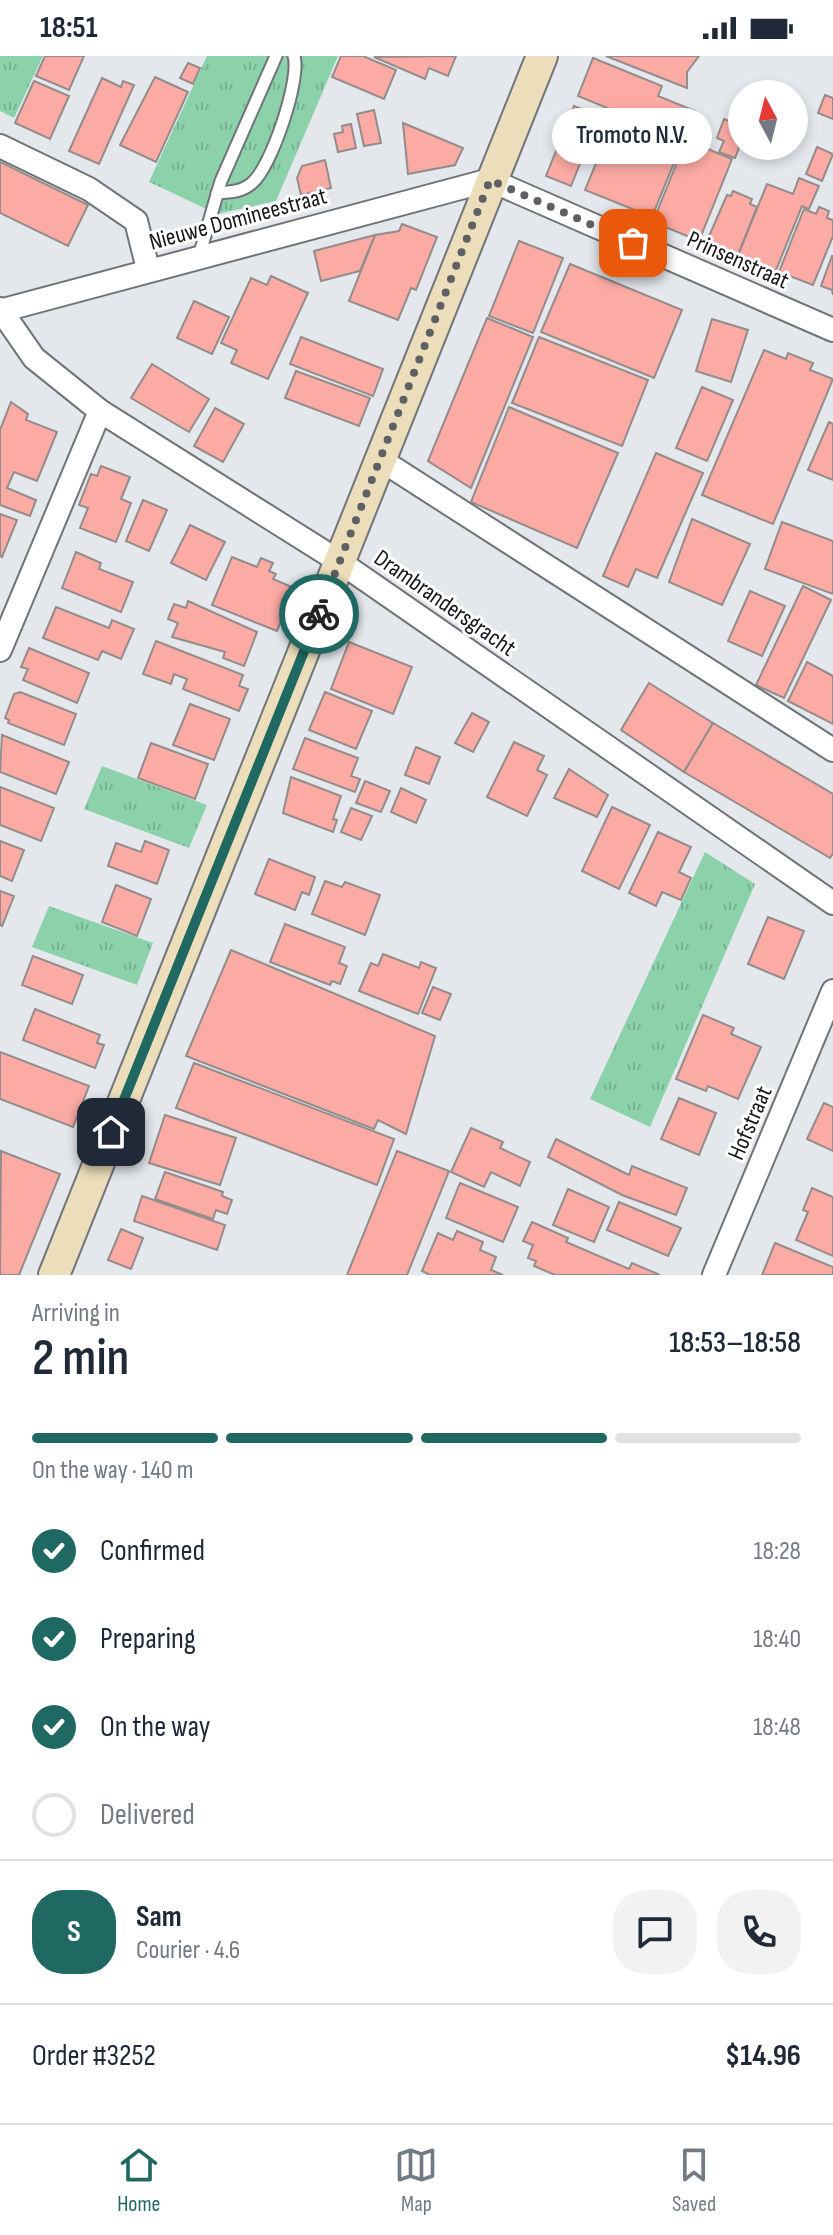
<!DOCTYPE html>
<html lang="en">
<head>
<meta charset="utf-8">
<style>
  body { margin:0; font-family:"Sofia Sans Condensed",sans-serif; background:#f2f2f3; color:#1f2937; height:100vh; display:flex; flex-direction:column; font-size:30px; white-space:nowrap }
  * { box-sizing:border-box; margin:0 }
  p { font-size:26px; color:#747a83 }
  .icon { flex:none; width:44px; height:44px; fill:none; stroke:currentColor; stroke-width:2; stroke-linecap:round; stroke-linejoin:round }
  .map { position:relative; height:1219px; overflow:hidden }
  .panel { display:flex; flex-direction:column; background:#fff; flex:1 }
  .panel>* { flex:none }
  .needle { width:52px; rotate:353deg }
  .controls { position:absolute; left:728px; top:24px; display:grid; gap:16px }
  .controls a { display:grid; place-items:center; width:80px; height:80px; border-radius:50%; background:#fff; box-shadow:0 4px 12px #0003; font-size:40px }
  .pin { position:absolute; display:grid; place-items:center; width:68px; height:68px; color:#fff; margin:-34px; border-radius:16px; box-shadow:0 4px 12px #0006 }
  .courier { position:absolute; display:grid; place-items:center; width:80px; height:80px; margin:-40px; border:6px solid #206962; border-radius:50%; background:#fff; color:#222; box-shadow:0 2px 10px #0007 }
  .bubble { position:absolute; height:56px; border-radius:28px; background:#fff; box-shadow:0 4px 12px #0003; font-size:26px; font-weight:600; line-height:56px; text-align:center }
  .summary em { font-style:normal; font-weight:600 }
  .summary div { display:flex; flex-direction:column-reverse }
  .summary { display:flex; align-items:center; justify-content:space-between; height:136px; padding:0 32px }
  h1 { font-size:52px; font-weight:600; line-height:60px }
  .bar { display:grid; grid-template-columns:repeat(4,1fr); gap:12px 8px; align-content:center; height:96px; padding:0 32px }
  .bar i { height:10px; border-radius:6px; background:#e0e1e3 }
  .bar .selected { background:#206962 }
  .bar p { grid-column:span 4 }
  .line { display:flex; align-items:center; gap:20px; padding:0 32px; border-top:2px solid #e0e1e3 }
  .line div { flex:1 }
  .round { display:grid; place-items:center; flex:none; width:84px; height:84px; border-radius:32px; background:#f2f2f3 }
  ol { padding:0 32px; list-style:none }
  li { display:flex; align-items:center; gap:24px; height:88px }
  li p { margin-inline-start:auto }
  li .icon { padding:8px; border-radius:50%; background:#206962; color:#fff; stroke-width:4 }
  li:last-child { color:#747a83 }
  li i { width:44px; height:44px; border:4px solid #e0e1e3; border-radius:50% }
  .status { display:flex; justify-content:space-between; align-items:center; height:56px; padding:0 40px; background:#fff; direction:ltr }
  .status svg { height:22px; fill:currentColor }
  .dock { display:flex; justify-content:space-around; align-items:center; height:112px; border-top:2px solid #e0e1e3; background:#fff; font-size:22px; color:#747a83 }
  .dock a { display:grid; justify-items:center; gap:4px }
  .dock .selected { color:#206962 }
  .map>svg:first-child { display:block }
  .grass { fill:url(#grass-tufts) }
  .building { fill:#fcaaa4; stroke:#938c8b; stroke-width:2 }
  .lines { fill:none; stroke-linecap:round; stroke-linejoin:round }
  .lane-casing { stroke:#707377; stroke-width:15 }
  .street-casing { stroke:#707377; stroke-width:26 }
  .secondary-casing { stroke:#707377; stroke-width:34 }
  .lane { stroke:#fff; stroke-width:11 }
  .street { stroke:#fff; stroke-width:22 }
  .secondary { stroke:#ecdeba; stroke-width:30 }
  .done { stroke:#5e6063; stroke-width:8; stroke-dasharray:0 14.4 }
  .route { stroke:#206962; stroke-width:10 }
  .labels { text-anchor:middle; dominant-baseline:central; stroke-width:6; stroke-linejoin:round; paint-order:stroke }
  .street-label { font-size:24px; fill:#161719; stroke:#fff }
</style>
</head>
<body>
<div class="status"><b>18:51</b><svg viewBox="0 0 49 12"><path d="M0 12V9h3v3zM5 12V6h3v6zM10 12V3h3v9zM15 12V0h3v12zM26 1h20v11H26zM47 4h2v5h-2z"/></svg></div>
<div class="map">
<svg width="833" height="1219" viewBox="0 0 833 1219">
  <defs>
    <pattern id="grass-tufts" width="24" height="20" patternUnits="userSpaceOnUse" patternTransform="scale(2)"><rect width="24" height="20" fill="#8bd1aa"/><path d="M3 7l-1-3M5 7V3M7 7l1-3M15 17l-1-3M17 17v-4M19 17l1-3" fill="none" stroke="#77b392"/></pattern>
  </defs>
  <rect width="100%" height="100%" fill="#e4e8ed"/>
  <!-- grass -->
  <g class="grass">
    <polygon points="0,0 43,0 14,62 0,55"/>
    <polygon points="207,0 338,0 276,145 217,158 149,126"/>
    <polygon points="102,710 207,749 189,792 84,753"/>
    <polygon points="705,796 755,828 650,1071 590,1043"/>
    <polygon points="49,850 153,887 137,929 32,891"/>
  </g>
  <!-- building -->
  <g class="building">
    <polygon points="45,0 84,0 69,34 36,20"/>
    <polygon points="341,0 363,0 396,14 384,43 332,21"/>
    <polygon points="456,0 448,20 429,12 425,23 374,1"/>
    <polygon points="606,0 699,0 687,16 687,32"/>
    <polygon points="593,2 662,30 658,40 695,55 652,161 585,134 617,56 578,40"/>
    <polygon points="188,7 200,12 193,28 180,22"/>
    <polygon points="155,21 188,36 156,106 120,89"/>
    <polygon points="102,22 121,31 123,25 134,29 99,108 69,95"/>
    <polygon points="34,25 69,40 50,83 15,67"/>
    <polygon points="825,39 833,42 833,63 818,57"/>
    <polygon points="574,50 599,60 571,130 546,120"/>
    <polygon points="374,54 381,87 364,90 357,58"/>
    <polygon points="724,63 742,71 742,84 735,102 719,96 724,85 717,82"/>
    <polygon points="403,67 463,92 455,109 408,118"/>
    <polygon points="351,68 356,92 338,96 334,78 343,76 342,70"/>
    <polygon points="686,84 732,103 699,185 653,166"/>
    <polygon points="817,91 833,98 822,125 806,118"/>
    <polygon points="325,104 331,132 301,139 297,122 302,110"/>
    <polygon points="0,106 88,149 68,190 0,157"/>
    <polygon points="799,122 819,130 809,153 802,150 772,224 734,209 767,128 793,138"/>
    <polygon points="733,135 752,143 750,148 757,151 737,201 706,187 727,139 731,140"/>
    <polygon points="819,151 829,155 827,162 833,164 833,180 813,229 779,216 804,153 816,158"/>
    <polygon points="402,168 437,181 416,234 411,232 398,264 349,245 375,179 399,175"/>
    <polygon points="375,179 360,215 321,225 314,195"/>
    <polygon points="519,185 563,202 533,277 489,260"/>
    <polygon points="832,200 833,200 833,239 832,234 821,230"/>
    <polygon points="570,208 682,254 654,322 541,276"/>
    <polygon points="271,220 308,237 268,323 231,307 237,294 221,287 251,222 267,229"/>
    <polygon points="194,245 229,261 212,298 177,282"/>
    <polygon points="487,262 533,281 471,432 428,405"/>
    <polygon points="712,263 748,274 731,326 696,315"/>
    <polygon points="301,281 383,313 373,340 290,308"/>
    <polygon points="539,281 648,324 622,390 512,347"/>
    <polygon points="764,294 786,303 788,297 813,307 810,314 833,323 773,468 702,439"/>
    <polygon points="152,308 209,343 189,376 131,342"/>
    <polygon points="296,315 370,342 359,370 285,342"/>
    <polygon points="702,331 733,344 707,405 676,392"/>
    <polygon points="11,346 28,358 26,364 57,376 37,425 14,416 7,432 36,444 30,460 0,449 0,374"/>
    <polygon points="509,351 618,397 577,492 471,446"/>
    <polygon points="215,352 244,368 223,406 194,390"/>
    <polygon points="829,366 833,368 833,424 808,414"/>
    <polygon points="656,397 703,417 657,522 636,513 628,531 603,520"/>
    <polygon points="101,410 130,421 121,443 131,447 116,486 80,472 88,452 79,449 91,418 97,420"/>
    <polygon points="143,444 167,454 149,495 126,485"/>
    <polygon points="0,458 17,464 2,501 0,500"/>
    <polygon points="692,463 750,488 722,549 669,526"/>
    <polygon points="782,466 833,485 833,538 765,513"/>
    <polygon points="190,469 225,486 206,524 171,507"/>
    <polygon points="76,496 101,507 99,513 133,526 121,556 62,532"/>
    <polygon points="232,501 257,511 261,502 273,507 269,515 276,518 273,523 294,532 277,575 212,549"/>
    <polygon points="803,530 831,544 784,642 756,629"/>
    <polygon points="750,535 785,550 762,600 728,585"/>
    <polygon points="188,545 257,576 244,610 223,602 225,596 172,581 178,567 168,563 174,548 186,552"/>
    <polygon points="56,551 109,572 112,564 134,573 121,603 102,595 98,604 43,582"/>
    <polygon points="156,585 243,619 239,630 248,633 239,655 183,633 187,623 174,618 171,628 143,618"/>
    <polygon points="349,586 412,611 393,658 331,633"/>
    <polygon points="29,592 89,617 77,647 23,624 28,613 21,611"/>
    <polygon points="807,606 833,620 833,668 788,645"/>
    <polygon points="649,627 713,667 684,716 621,674"/>
    <polygon points="20,636 76,658 64,689 8,667 9,664 5,662 14,638"/>
    <polygon points="325,636 372,655 356,693 309,674"/>
    <polygon points="190,648 230,663 214,704 173,689"/>
    <polygon points="472,657 489,666 473,696 455,687"/>
    <polygon points="713,667 833,738 833,797 830,802 684,716"/>
    <polygon points="2,679 69,706 56,738 0,716"/>
    <polygon points="305,682 358,702 351,720 360,723 355,736 293,713"/>
    <polygon points="514,686 544,700 537,714 547,719 527,760 487,741"/>
    <polygon points="151,687 208,708 195,743 138,722"/>
    <polygon points="416,691 440,701 429,728 405,719"/>
    <polygon points="569,713 608,739 597,761 554,742"/>
    <polygon points="291,721 341,740 333,763 337,764 333,776 283,757"/>
    <polygon points="365,725 390,735 381,756 356,747"/>
    <polygon points="0,731 54,752 41,785 0,769"/>
    <polygon points="401,732 426,744 416,767 391,756"/>
    <polygon points="612,751 650,769 619,833 582,815"/>
    <polygon points="351,752 372,760 361,784 341,776"/>
    <polygon points="658,776 691,791 679,816 691,822 681,844 662,836 656,850 629,837"/>
    <polygon points="0,785 24,794 12,825 0,820"/>
    <polygon points="145,785 169,794 157,828 108,810 116,787 141,796"/>
    <polygon points="269,803 315,821 309,839 302,836 295,854 255,838"/>
    <polygon points="325,825 342,831 345,826 380,839 365,879 312,858"/>
    <polygon points="116,829 151,843 137,880 102,866"/>
    <polygon points="0,835 14,840 2,870 0,869"/>
    <polygon points="768,861 804,875 784,923 748,908"/>
    <polygon points="285,868 345,891 339,907 347,910 340,928 332,925 330,929 270,906"/>
    <polygon points="231,894 435,980 406,1078 378,1064 374,1073 186,1000"/>
    <polygon points="383,898 419,912 421,906 436,912 418,958 359,935 371,907 378,910"/>
    <polygon points="33,900 83,919 72,948 22,929"/>
    <polygon points="433,931 451,938 440,964 422,957"/>
    <polygon points="35,953 100,979 97,987 104,989 95,1012 23,984"/>
    <polygon points="703,959 734,972 731,978 761,991 738,1043 708,1030 706,1035 676,1023"/>
    <polygon points="0,996 89,1030 73,1071 0,1043"/>
    <polygon points="194,1007 394,1083 377,1129 176,1052"/>
    <polygon points="679,1042 716,1057 699,1099 661,1083"/>
    <polygon points="824,1047 833,1051 833,1095 807,1083"/>
    <polygon points="165,1059 236,1082 220,1129 149,1107"/>
    <polygon points="471,1072 503,1086 500,1092 530,1106 520,1130 491,1116 484,1131 451,1116"/>
    <polygon points="556,1083 629,1119 632,1110 687,1132 676,1159 622,1139 548,1101"/>
    <polygon points="1,1095 60,1118 19,1219 0,1219"/>
    <polygon points="397,1095 449,1115 407,1219 347,1219"/>
    <polygon points="165,1116 223,1136 222,1140 232,1144 227,1158 216,1154 213,1163 155,1143"/>
    <polygon points="460,1127 518,1151 503,1186 446,1162"/>
    <polygon points="812,1132 833,1141 833,1200 796,1184 808,1156 803,1154"/>
    <polygon points="568,1133 609,1151 594,1186 553,1169"/>
    <polygon points="142,1140 225,1169 217,1194 134,1165"/>
    <polygon points="619,1146 681,1172 668,1200 607,1174"/>
    <polygon points="532,1166 568,1182 566,1186 629,1213 632,1207 660,1219 555,1219 534,1210 536,1205 528,1202 533,1189 523,1185"/>
    <polygon points="121,1173 143,1182 131,1213 108,1204"/>
    <polygon points="457,1175 483,1186 480,1194 496,1201 491,1214 503,1219 430,1219 422,1215 438,1177 453,1184"/>
    <polygon points="775,1187 833,1211 833,1219 762,1219"/>
  </g>
  <g class="lines">
    <!-- lane casing -->
    <g class="lane-casing">
      <g id="lane">
        <path d="M 217,137 C 230,136 242,136 252,127 C 271,112 301,23 294,0"/>
        <polyline points="199,200 221,125 276,0"/>
      </g>
    </g>
    <!-- street casing -->
    <g class="street-casing">
      <g id="street">
        <polyline points="0,90 89,133 136,165 148,213"/>
        <polyline points="0,253 34,302 100,355 340,506 833,847"/>
        <polyline points="0,255 490,124 833,274"/>
        <polyline points="381,404 833,694"/>
        <polyline points="0,594 100,355"/>
        <polyline points="714,1219 833,935"/>
      </g>
    </g>
    <!-- secondary casing -->
    <g class="secondary-casing">
      <polyline id="secondary" points="54,1219 542,0"/>
    </g>
    <!-- lane -->
    <use href="#lane" class="lane"/>
    <!-- street -->
    <use href="#street" class="street"/>
    <!-- secondary -->
    <use href="#secondary" class="secondary"/>
  </g>
  <g class="lines">
    <!-- done -->
    <polyline class="done" points="319,558 490,124 633,187"/>
    <!-- route -->
    <polyline class="route" points="111,1076 319,558"/>
  </g>
  <g class="labels">
    <!-- street labels -->
    <g class="street-label">
      <text transform="translate(238 163) rotate(-15)">Nieuwe Domineestraat</text>
      <text transform="translate(738 204) rotate(24)">Prinsenstraat</text>
      <text transform="translate(445 547) rotate(35)">Drambrandersgracht</text>
      <text transform="translate(750 1067) rotate(-67)">Hofstraat</text>
    </g>
  </g>
</svg>
<div class="controls">
<a><svg class="needle" viewBox="-14 -14 28 28"><path d="M0-13l5 13h-10z" fill="#e53935"/><path d="M0 13l5-13h-10z" fill="#747a83"/></svg></a>
</div>
<div class="pin" style="left:633px;top:187px;background:#ea580c"><svg class="icon" aria-label="bag" viewBox="0 0 24 24"><path d="M5 8h14l-1 12H6zM9 8a3 3 0 0 1 6 0"/></svg></div>
<div class="pin" style="left:111px;top:1076px;background:#1f2937"><svg class="icon" aria-label="home" viewBox="0 0 24 24"><path d="M3 11l9-7 9 7M6 9v11h12V9"/></svg></div>
<div class="courier" style="left:319px;top:558px"><svg class="icon" aria-label="bike" viewBox="0 0 24 24"><circle cx="6" cy="16" r="4"/><circle cx="18" cy="16" r="4"/><path d="M6 16l4-8h5l3 8M10 8l3 8H6M13 5h3"/></svg></div>
<div class="bubble" style="left:552px;top:52px;width:160px">Tromoto N.V.</div>
</div>
<section class="panel">
<div class="summary"><div><h1>2 min</h1><p>Arriving in</p></div><em>18:53–18:58</em></div>
<div class="bar"><i class="selected"></i><i class="selected"></i><i class="selected"></i><i></i><p>On the way · 140 m</p></div>
<ol>
<li><svg class="icon" aria-label="check" viewBox="0 0 24 24"><path d="M5 12l5 5 9-10"/></svg>Confirmed<p>18:28</p></li>
<li><svg class="icon" aria-label="check" viewBox="0 0 24 24"><path d="M5 12l5 5 9-10"/></svg>Preparing<p>18:40</p></li>
<li><svg class="icon" aria-label="check" viewBox="0 0 24 24"><path d="M5 12l5 5 9-10"/></svg>On the way<p>18:48</p></li>
<li><i></i>Delivered</li>
</ol>
<div class="line" style="height:144px"><b class="round" style="background:#206962;color:#fff">S</b><div><b>Sam</b><p>Courier · 4.6</p></div><a class="round"><svg class="icon" aria-label="chat" viewBox="0 0 24 24"><path d="M4 5h16v11H9l-5 4z"/></svg></a><a class="round"><svg class="icon" aria-label="phone" viewBox="0 0 24 24"><path d="M5 4h4l2 5-3 2q2 4 5 5l2-3 5 2v4C11 20 4 13 5 4z"/></svg></a></div>
<div class="line" style="height:104px"><div>Order #3252</div><b>$14.96</b></div>
</section>
<nav class="dock">
<a class="selected"><svg class="icon" aria-label="home" viewBox="0 0 24 24"><path d="M3 11l9-7 9 7M6 9v11h12V9"/></svg>Home</a>
<a><svg class="icon" aria-label="map" viewBox="0 0 24 24"><path d="M3 6l6-2 6 2 6-2v14l-6 2-6-2-6 2zM9 4v14M15 6v14"/></svg>Map</a>
<a><svg class="icon" aria-label="saved" viewBox="0 0 24 24"><path d="M7 4h10v16l-5-4-5 4z"/></svg>Saved</a>
</nav>
</body>
</html>
